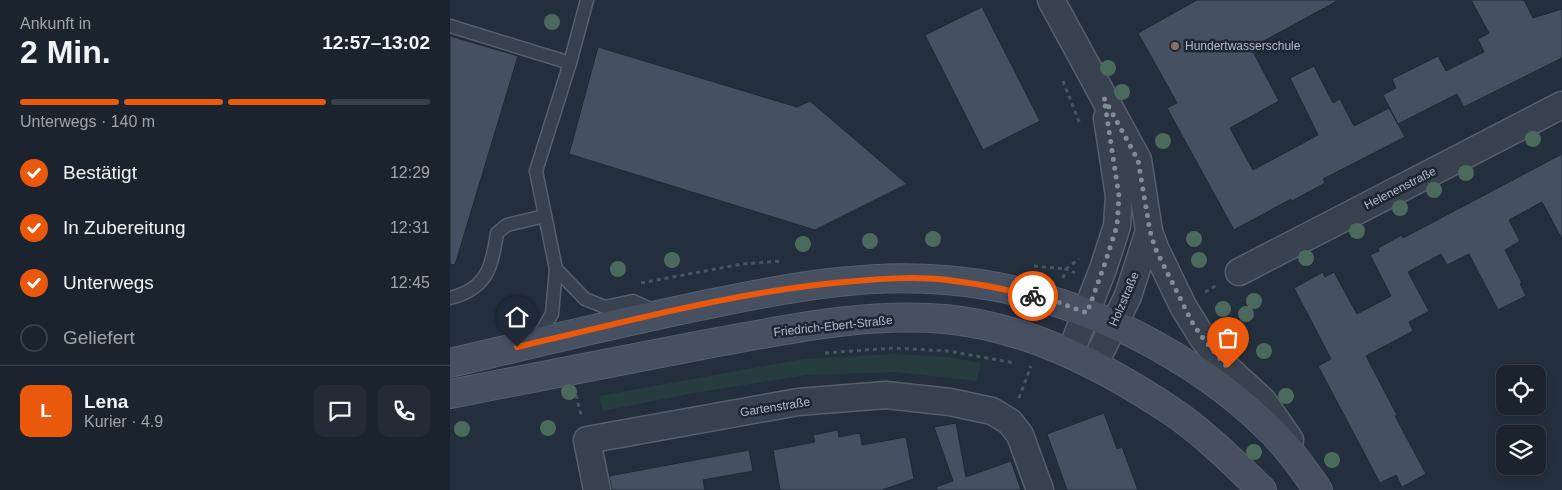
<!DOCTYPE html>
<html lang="de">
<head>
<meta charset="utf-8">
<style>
  body { margin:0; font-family:Arial,sans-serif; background:#242b36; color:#f1f3f6; height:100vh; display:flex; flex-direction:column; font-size:19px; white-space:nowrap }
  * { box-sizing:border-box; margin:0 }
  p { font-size:16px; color:#a0a4aa }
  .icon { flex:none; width:28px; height:28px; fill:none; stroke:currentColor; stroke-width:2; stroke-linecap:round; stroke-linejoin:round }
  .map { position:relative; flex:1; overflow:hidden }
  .panel { display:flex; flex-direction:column; background:#1b232e; width:450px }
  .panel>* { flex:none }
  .controls { position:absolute; left:1046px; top:365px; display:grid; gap:10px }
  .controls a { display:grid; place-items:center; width:50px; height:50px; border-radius:10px; background:#1b232e; box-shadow:0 2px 8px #0003,0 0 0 1px #39404a; font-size:25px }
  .pin { position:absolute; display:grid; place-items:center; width:42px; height:42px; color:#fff; margin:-51px -21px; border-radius:50% 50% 50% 0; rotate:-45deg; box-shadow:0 0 5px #0007 }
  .pin .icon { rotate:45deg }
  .courier { position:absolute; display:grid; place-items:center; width:50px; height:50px; margin:-25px; border:4px solid #ea580c; border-radius:50%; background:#fff; color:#222; box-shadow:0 1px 6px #0007 }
  .headline em { font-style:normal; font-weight:700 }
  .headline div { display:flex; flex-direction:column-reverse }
  .headline { display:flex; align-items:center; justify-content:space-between; height:85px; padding:0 20px }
  h1 { font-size:32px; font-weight:700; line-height:38px }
  .bar { display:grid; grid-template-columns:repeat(4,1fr); gap:8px 5px; align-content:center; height:60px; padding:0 20px }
  .bar i { height:6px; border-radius:4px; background:#39404a }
  .bar .selected { background:#ea580c }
  .bar p { grid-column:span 4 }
  .line { display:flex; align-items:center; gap:12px; padding:0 20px; border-top:1px solid #39404a }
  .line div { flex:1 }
  .round { display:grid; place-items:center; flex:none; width:52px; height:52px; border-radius:10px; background:#242b36 }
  ol { padding:0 20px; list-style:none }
  li { display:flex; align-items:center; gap:15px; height:55px }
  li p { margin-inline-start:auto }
  li .icon { padding:5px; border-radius:50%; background:#ea580c; color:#fff; stroke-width:4 }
  li:last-child { color:#a0a4aa }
  li i { width:28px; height:28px; border:2px solid #39404a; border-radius:50% }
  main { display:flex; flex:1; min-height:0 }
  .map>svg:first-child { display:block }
  .green { fill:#263c3f }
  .building { fill:#455162; stroke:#1f2835 }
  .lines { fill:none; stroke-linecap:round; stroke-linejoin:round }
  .lane-casing { stroke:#565f6c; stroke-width:15 }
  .street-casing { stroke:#565f6c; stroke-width:29 }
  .secondary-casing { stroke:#565f6c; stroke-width:30 }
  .path { stroke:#44595c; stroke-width:3; stroke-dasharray:4 4; stroke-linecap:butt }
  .lane { stroke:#38414e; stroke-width:12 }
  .street { stroke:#38414e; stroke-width:26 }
  .secondary { stroke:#465061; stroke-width:28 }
  .tree { fill:#4b6a5d }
  .done { stroke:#828b98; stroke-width:5; stroke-dasharray:0 9 }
  .route { stroke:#ea580c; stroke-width:6 }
  .education-dot { fill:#8d6e63; stroke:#1d2633; stroke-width:2 }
  .labels { text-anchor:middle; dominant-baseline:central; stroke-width:5; stroke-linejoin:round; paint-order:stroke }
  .poi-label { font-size:12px; fill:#b4bcc9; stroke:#1d2633; text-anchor:start }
  .street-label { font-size:12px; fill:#b4bcc9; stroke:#1d2633 }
</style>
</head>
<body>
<main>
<section class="panel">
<div class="headline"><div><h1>2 Min.</h1><p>Ankunft in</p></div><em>12:57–13:02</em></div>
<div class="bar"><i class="selected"></i><i class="selected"></i><i class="selected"></i><i></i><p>Unterwegs · 140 m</p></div>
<ol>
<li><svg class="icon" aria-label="check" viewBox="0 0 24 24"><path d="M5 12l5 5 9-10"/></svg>Bestätigt<p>12:29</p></li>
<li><svg class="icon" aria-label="check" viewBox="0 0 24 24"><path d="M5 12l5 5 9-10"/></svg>In Zubereitung<p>12:31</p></li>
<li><svg class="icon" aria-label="check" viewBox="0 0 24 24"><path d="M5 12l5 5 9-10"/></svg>Unterwegs<p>12:45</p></li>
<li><i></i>Geliefert</li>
</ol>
<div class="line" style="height:90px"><b class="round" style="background:#ea580c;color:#fff">L</b><div><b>Lena</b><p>Kurier · 4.9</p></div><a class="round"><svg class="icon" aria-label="chat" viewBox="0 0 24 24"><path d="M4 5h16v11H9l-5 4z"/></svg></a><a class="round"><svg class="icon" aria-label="phone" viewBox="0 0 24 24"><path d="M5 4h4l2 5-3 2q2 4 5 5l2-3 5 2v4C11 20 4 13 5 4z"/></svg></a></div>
</section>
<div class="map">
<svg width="1112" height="490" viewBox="0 0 1112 490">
  <rect width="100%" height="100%" fill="#242f3e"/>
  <!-- green -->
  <polygon class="green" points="444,354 498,357 531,363 527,381 446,372 356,375 238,394 153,411 149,396 353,359"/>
  <!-- building -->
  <g class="building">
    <polygon points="747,0 889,0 801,48 829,101 780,128 803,170 868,135 840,78 864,66 883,103 890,99 904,126 939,108 955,137 873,179 875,183 842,201 841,199 784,230 717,108 727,103 688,33"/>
    <polygon points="1021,0 1074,0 1083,18 1112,9 1112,58 1014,107 1007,94 948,124 933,95 946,88 942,79 988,56 996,71 1034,52 1028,39 1039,33"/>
    <polygon points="532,7 590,121 533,150 475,35"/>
    <polygon points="0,36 68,56 5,265 0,264"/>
    <polygon points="148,47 347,107 360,101 457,184 365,230 119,154"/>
    <polygon points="1112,154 1112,239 1092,202 1059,220 1070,241 1055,250 1072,283 1070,284 1076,296 1048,310 1019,254 997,265 991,254 958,272 979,311 959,322 963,331 916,356 947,415 945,416 976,474 952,487 946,475 930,483 868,366 881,359 844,288 873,272 875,277 884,272 907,314 941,296 920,255 929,251 928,248 952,235 953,238"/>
    <polygon points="654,413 667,449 672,447 688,490 617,490 597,434"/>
    <polygon points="506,423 516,477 561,461 571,490 487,490 486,487 503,481 484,427"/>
    <polygon points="388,430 389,437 410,433 412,445 456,437 464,479 432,490 330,490 323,450 365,442 363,435"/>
    <polygon points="299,450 303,471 253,480 255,490 162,490 159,476"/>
  </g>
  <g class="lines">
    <!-- lane casing -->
    <g class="lane-casing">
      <g id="lane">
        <polyline points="0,26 120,63"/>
        <polyline points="106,269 135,299 155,307 183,301 205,311"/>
        <path d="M 0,298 C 37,289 42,267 47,233 L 57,225 L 95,216"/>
        <polyline points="86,341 102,314 106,269 86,171 120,63 137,0"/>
      </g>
    </g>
    <!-- street casing -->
    <g class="street-casing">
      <g id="street">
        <polyline points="601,0 688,160 699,231 705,248 733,306 752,337 777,368 813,401 840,440"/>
        <polyline points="789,272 1112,105"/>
        <polyline points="620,354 653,269 667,226 669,196 657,118"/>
        <polyline points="644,365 678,296 699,231"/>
        <polyline points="147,490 137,440 348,402 436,395 500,402 542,411 560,422 570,435 590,490"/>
      </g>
    </g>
    <!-- secondary casing -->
    <g class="secondary-casing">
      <g id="secondary">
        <path d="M 0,363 C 89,342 179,320 269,302 C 342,287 420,273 495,280 C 563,285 629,306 690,337 C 734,360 778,389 814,424 C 835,443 852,467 868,490"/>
        <path d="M 0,394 C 86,377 171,361 257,344 C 335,330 416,312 495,319 C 577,327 652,365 720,410 C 753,432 783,462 812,490"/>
      </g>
    </g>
    <!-- path -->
    <g class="path">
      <polyline points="613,81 630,124"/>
      <polyline points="584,266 616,269 629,259"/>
      <polyline points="613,278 616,269 625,273"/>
      <polyline points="191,283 292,264 333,261"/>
      <polyline points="755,292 767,285"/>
      <polyline points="375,353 444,348 498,351 565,363"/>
      <polyline points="126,395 131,415"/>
      <polyline points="569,398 581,366"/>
    </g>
    <!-- lane -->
    <use href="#lane" class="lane"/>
    <!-- street -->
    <use href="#street" class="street"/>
    <!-- secondary -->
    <use href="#secondary" class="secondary"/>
  </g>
  <!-- trees -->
  <g class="tree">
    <circle cx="102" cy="22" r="8"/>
    <circle cx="658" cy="68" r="8"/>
    <circle cx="672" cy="92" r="8"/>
    <circle cx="1083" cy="139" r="8"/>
    <circle cx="713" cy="141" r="8"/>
    <circle cx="1016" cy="173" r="8"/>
    <circle cx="984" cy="190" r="8"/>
    <circle cx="950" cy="208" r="8"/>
    <circle cx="907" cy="231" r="8"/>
    <circle cx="483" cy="239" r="8"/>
    <circle cx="744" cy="239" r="8"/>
    <circle cx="420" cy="241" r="8"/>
    <circle cx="353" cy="244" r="8"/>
    <circle cx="856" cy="258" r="8"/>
    <circle cx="222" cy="260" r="8"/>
    <circle cx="749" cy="260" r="8"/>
    <circle cx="168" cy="269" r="8"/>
    <circle cx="804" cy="301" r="8"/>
    <circle cx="773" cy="309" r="8"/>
    <circle cx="796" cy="314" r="8"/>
    <circle cx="814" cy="351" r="8"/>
    <circle cx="119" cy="392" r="8"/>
    <circle cx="836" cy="396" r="8"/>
    <circle cx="98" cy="428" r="8"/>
    <circle cx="12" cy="429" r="8"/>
    <circle cx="804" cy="452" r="8"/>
    <circle cx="882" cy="460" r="8"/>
  </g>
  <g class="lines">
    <!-- done -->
    <polyline class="done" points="583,296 605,301 637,313 653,269 667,226 669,196 654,98 688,160 700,231 705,248 742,322 752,337 778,368"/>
    <!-- route -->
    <path class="route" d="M 67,347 C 175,322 284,292 394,282 C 428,279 463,276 497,280 C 526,283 554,289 583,296"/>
  </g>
  <!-- markers -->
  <circle class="education-dot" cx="725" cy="46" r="5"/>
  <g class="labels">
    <!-- poi labels -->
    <g class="poi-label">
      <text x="735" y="46">Hundertwasserschule</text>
    </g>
    <!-- street labels -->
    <g class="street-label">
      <text transform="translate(950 188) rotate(-27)">Helenenstraße</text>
      <text transform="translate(674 299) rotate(-67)">Holzstraße</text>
      <text transform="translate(383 326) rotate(-6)">Friedrich-Ebert-Straße</text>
      <text transform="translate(325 407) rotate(-9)">Gartenstraße</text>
    </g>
  </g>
</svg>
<div class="controls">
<a><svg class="icon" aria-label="locate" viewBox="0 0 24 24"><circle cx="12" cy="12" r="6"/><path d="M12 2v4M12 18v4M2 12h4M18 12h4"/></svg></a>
<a><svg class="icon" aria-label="layers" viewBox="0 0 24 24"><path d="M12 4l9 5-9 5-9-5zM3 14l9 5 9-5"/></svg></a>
</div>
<div class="pin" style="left:778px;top:368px;background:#ea580c"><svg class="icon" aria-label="bag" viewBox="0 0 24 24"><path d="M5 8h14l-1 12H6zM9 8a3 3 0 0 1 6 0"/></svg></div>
<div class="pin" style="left:67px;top:347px;background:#1f2937"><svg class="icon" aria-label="home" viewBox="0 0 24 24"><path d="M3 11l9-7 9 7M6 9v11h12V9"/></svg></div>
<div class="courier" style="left:583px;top:296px"><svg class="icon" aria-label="bike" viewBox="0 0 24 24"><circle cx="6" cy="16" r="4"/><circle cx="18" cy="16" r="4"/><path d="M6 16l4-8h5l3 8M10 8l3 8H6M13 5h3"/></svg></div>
</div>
</main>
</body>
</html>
